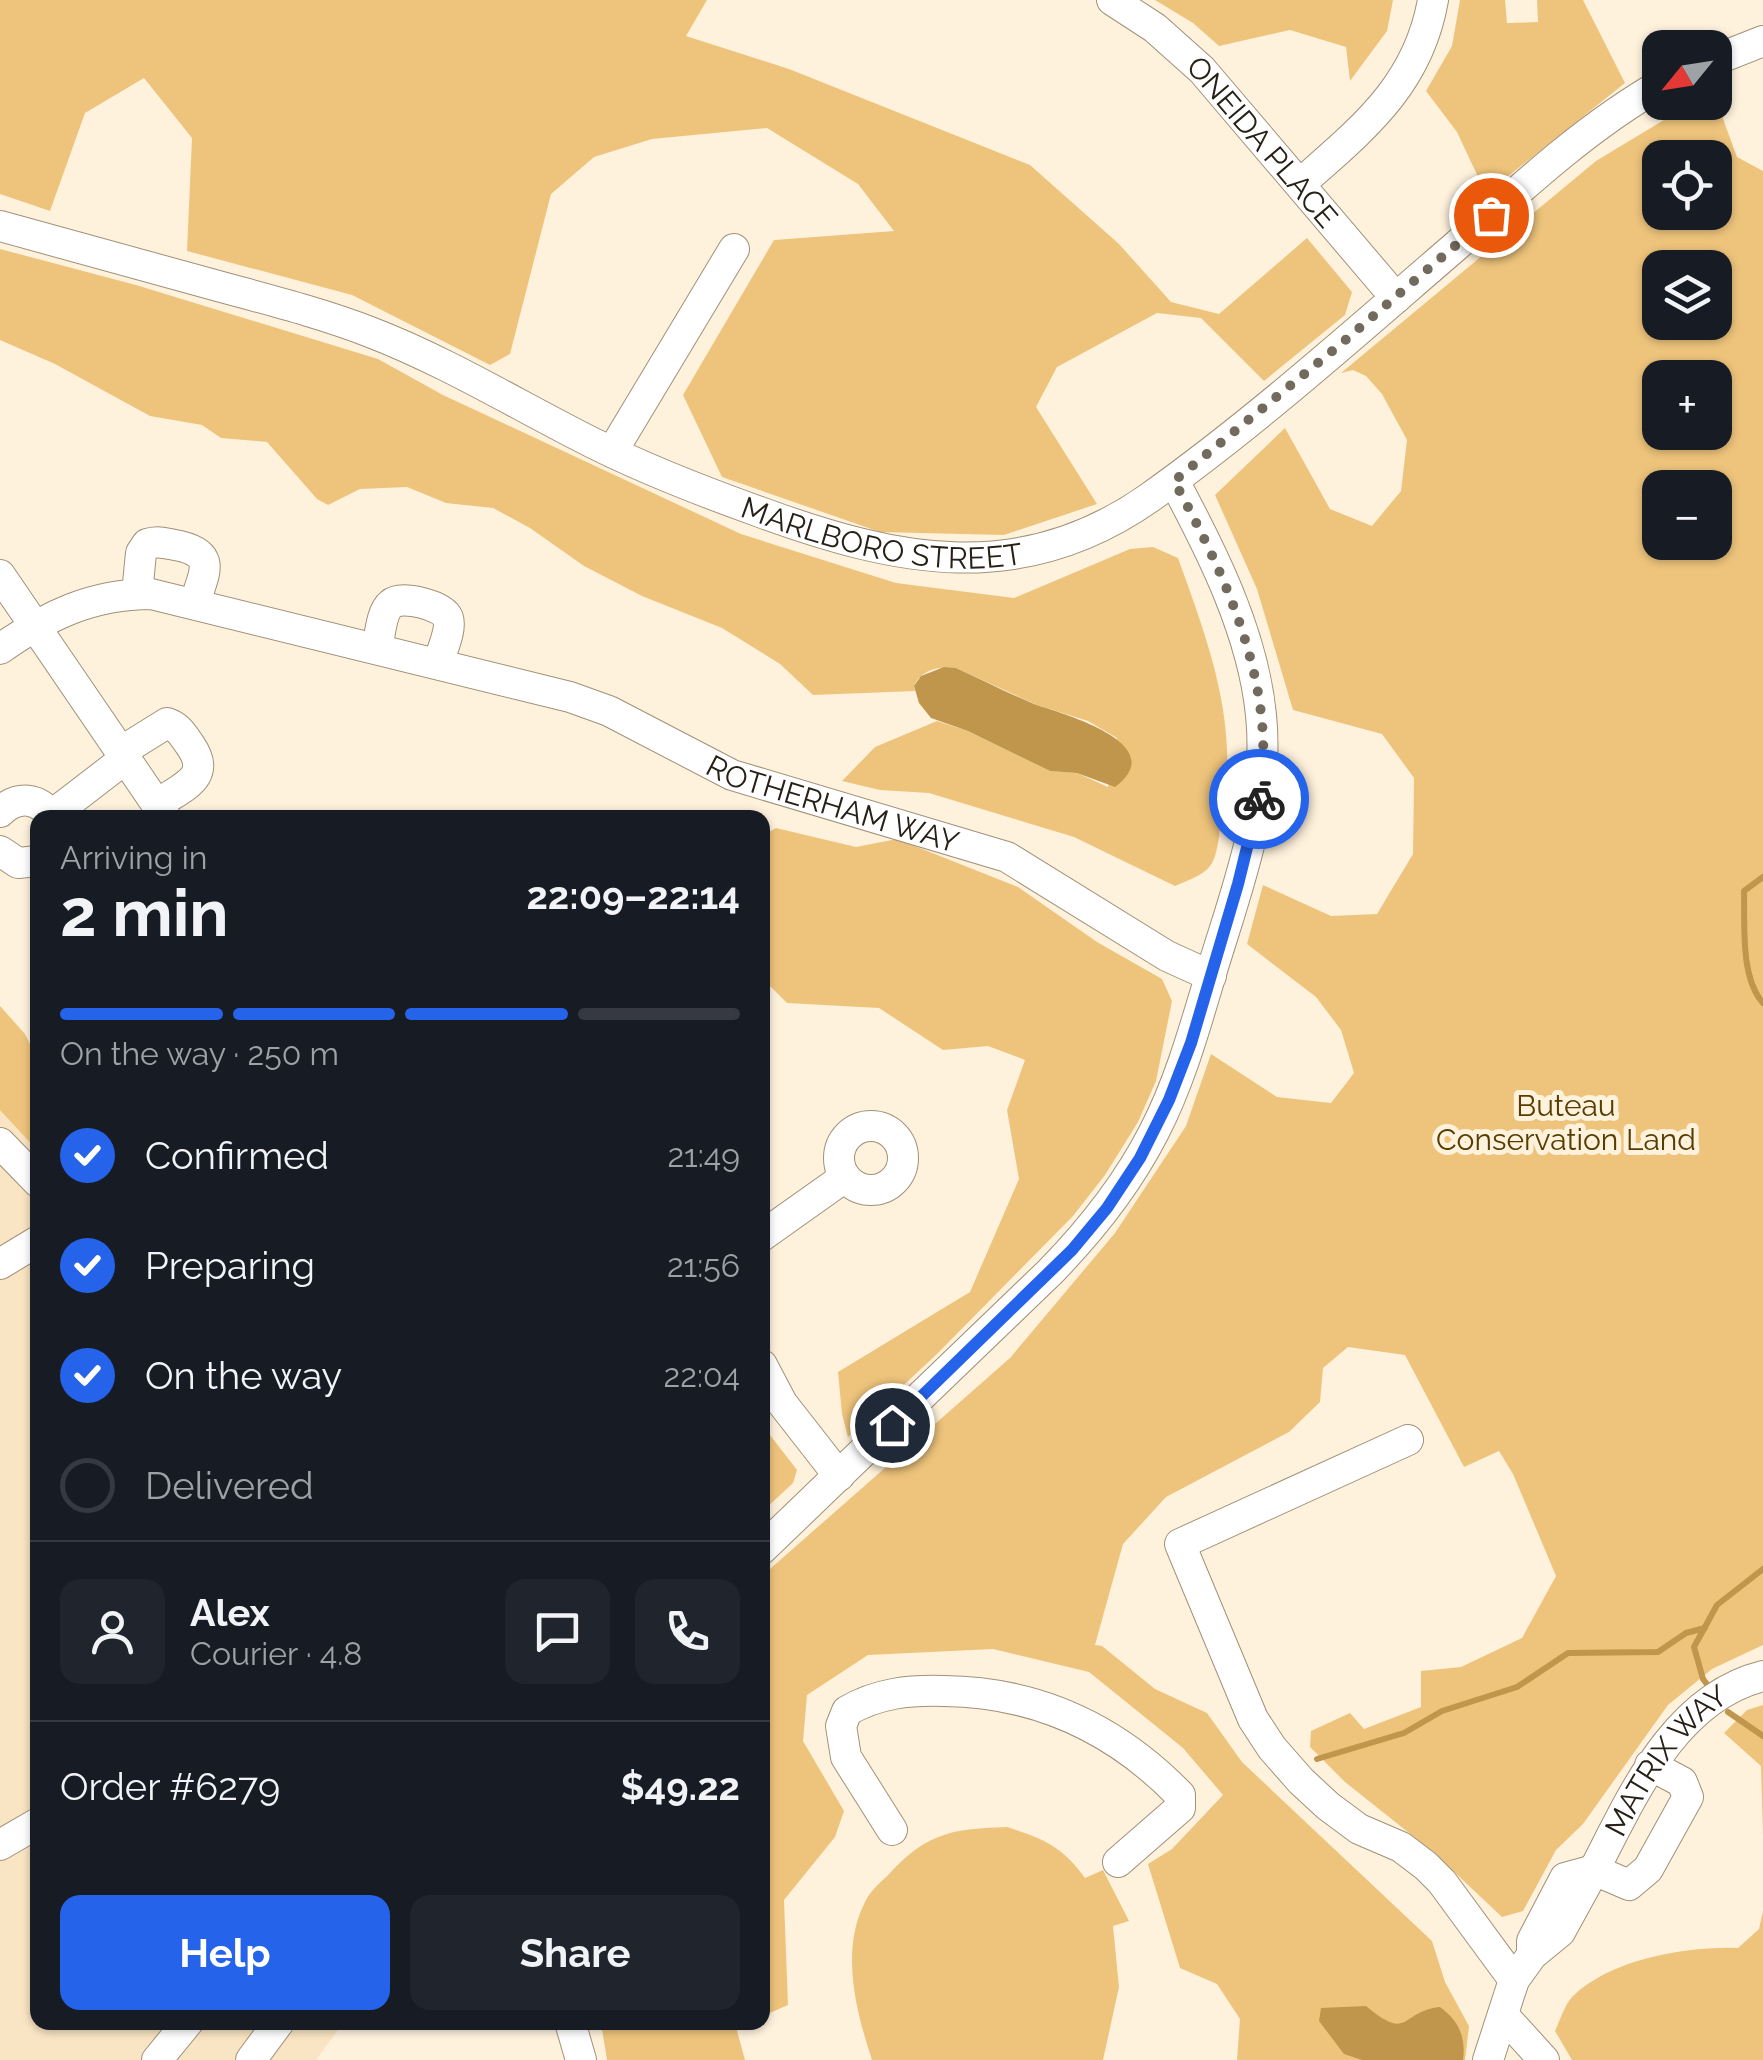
<!DOCTYPE html>
<html lang="en">
<head>
<meta charset="utf-8">
<style>
  body { margin:0; font-family:Raleway,sans-serif; background:#20242c; color:#f1f3f6; height:100vh; display:flex; flex-direction:column; font-size:38px; white-space:nowrap }
  * { box-sizing:border-box; margin:0 }
  p { font-size:32px; color:#9ea1a6 }
  .icon { flex:none; width:55px; height:55px; fill:none; stroke:currentColor; stroke-width:2; stroke-linecap:round; stroke-linejoin:round }
  .map { position:relative; flex:1; overflow:hidden }
  .details { position:absolute; left:30px; top:810px; width:740px; height:1220px; display:flex; flex-direction:column; background:#171b24; border-radius:20px; box-shadow:0 2px 8px #0004 }
  .details>* { flex:none }
  .needle { width:65px; rotate:240deg }
  .tools { position:absolute; left:1642px; top:30px; display:grid; gap:20px }
  .tools a { display:grid; place-items:center; width:90px; height:90px; border-radius:20px; background:#171b24; box-shadow:0 2px 8px #0004; font-size:50px }
  .pin { position:absolute; display:grid; place-items:center; width:85px; height:85px; color:#fff; margin:-42px; border:5px solid #fff; border-radius:50%; box-shadow:0 2px 10px #0007 }
  .courier { position:absolute; display:grid; place-items:center; width:100px; height:100px; margin:-50px; border:8px solid #2563eb; border-radius:50%; background:#fff; color:#222; box-shadow:0 2px 12px #0007 }
  .overview em { font-style:normal; font-weight:700 }
  .overview div { display:flex; flex-direction:column-reverse }
  .overview { display:flex; align-items:center; justify-content:space-between; height:170px; padding:0 30px }
  h1 { font-size:65px; font-weight:700; line-height:75px }
  .bar { display:grid; grid-template-columns:repeat(4,1fr); gap:15px 10px; align-content:center; height:120px; padding:0 30px }
  .bar i { height:12px; border-radius:8px; background:#363941 }
  .bar .selected { background:#2563eb }
  .bar p { grid-column:span 4 }
  .line { display:flex; align-items:center; gap:25px; padding:0 30px; border-top:2px solid #363941 }
  .line div { flex:1 }
  .round { display:grid; place-items:center; flex:none; width:105px; height:105px; border-radius:20px; background:#20242c }
  ol { padding:0 30px; list-style:none }
  li { display:flex; align-items:center; gap:30px; height:110px }
  li p { margin-inline-start:auto }
  li .icon { padding:10px; border-radius:50%; background:#2563eb; color:#fff; stroke-width:4 }
  li:last-child { color:#9ea1a6 }
  li i { width:55px; height:55px; border:5px solid #363941; border-radius:50% }
  .cta { display:flex; gap:20px; margin-top:auto; padding:20px 30px }
  .cta a { flex:1; height:115px; border-radius:20px; background:#2563eb; color:#fff; font-size:40px; font-weight:700; line-height:115px; text-align:center }
  .cta a+a { background:#20242c; color:#f1f3f6 }
  .map>svg:first-child { display:block }
  .built { fill:#f9e4c3 }
  .green { fill:#eec47c; fill-rule:evenodd }
  .water { fill:#bf964c }
  .lines { fill:none; stroke-linecap:round; stroke-linejoin:round }
  .stream { stroke:#bf964c; stroke-width:6 }
  .minor-casing { stroke:#a09178; stroke-width:32 }
  .minor { stroke:#fff; stroke-width:30 }
  .done { stroke:#726a5c; stroke-width:10; stroke-dasharray:0 18 }
  .route { stroke:#2563eb; stroke-width:12 }
  .labels { text-anchor:middle; dominant-baseline:central; stroke-width:10; stroke-linejoin:round; paint-order:stroke }
  .street-label { font-size:30px; fill:#262016; stroke:#fff2dd }
  .park-label { font-size:30px; fill:#583d00; stroke:#fff2dd }
</style>
</head>
<body>
<div class="map">
<svg width="1763" height="2060" viewBox="0 0 1763 2060">
  <rect width="100%" height="100%" fill="#fff2dd"/>
  <!-- built -->
  <polygon class="built" points="0,1035 38,1088 38,2022 343,2023 316,2060 0,2060"/>
  <!-- green -->
  <g class="green">
    <polygon points="0,0 707,0 686,36 789,69 1030,165 1119,244 1171,302 1219,314 1307,238 1352,292 1345,315 1264,381 1201,318 1157,313 1057,367 1036,407 1097,504 1004,535 880,532 722,477 683,395 774,240 894,231 858,184 767,128 652,139 594,157 551,194 510,354 490,365 352,295 187,251 192,138 144,78 85,113 50,211 0,194"/>
    <polygon points="1155,0 1393,0 1387,31 1350,81 1346,47 1290,30 1219,46 1193,23"/>
    <polygon points="1460,0 1505,0 1507,23 1538,22 1537,0 1583,0 1625,83 1486,194 1457,132 1426,91 1452,46"/>
    <path d="M 1715,97 L 1737,157 L 1763,171 L 1763,1645 L 1712,1669 L 1668,1705 L 1583,1824 L 1556,1850 L 1523,1911 L 1502,1917 L 1433,1852 L 1345,1782 L 1310,1747 L 1311,1731 L 1350,1713 L 1364,1729 L 1421,1707 L 1421,1671 L 1461,1667 L 1522,1638 L 1556,1576 L 1513,1474 L 1499,1451 L 1464,1467 L 1405,1355 L 1348,1347 L 1323,1368 L 1320,1402 L 1289,1432 L 1166,1497 L 1123,1544 L 1095,1645 L 1102,1646 L 1155,1689 L 1207,1713 L 1242,1762 L 1432,1941 L 1445,1982 L 1469,2026 L 1465,2060 L 1237,2060 L 1240,2019 L 1217,1984 L 1180,1968 L 1148,1864 L 1172,1849 L 1223,1795 L 1183,1748 L 1089,1672 L 993,1649 L 868,1655 L 807,1695 L 803,1741 L 844,1811 L 835,1837 L 784,1900 L 788,2005 L 763,2016 L 762,1576 L 1010,1358 L 1115,1233 L 1186,1126 L 1211,1054 L 1277,1097 L 1331,1103 L 1354,1073 L 1341,1030 L 1316,997 L 1247,944 L 1263,885 L 1331,916 L 1377,914 L 1413,854 L 1414,778 L 1382,734 L 1293,710 L 1257,589 L 1215,495 L 1285,428 L 1330,509 L 1372,526 L 1401,491 L 1407,440 L 1382,394 L 1366,376 L 1353,370 L 1341,373 L 1596,161 L 1692,103 L 1715,102 ZM 1660,158 L 1715,158 L 1715,212 L 1660,212 ZM 1660,268 L 1715,268 L 1715,322 L 1660,322 ZM 1660,378 L 1715,378 L 1715,432 L 1660,432 ZM 1660,488 L 1715,488 L 1715,542 L 1660,542 Z"/>
    <path d="M 0,249 L 136,285 L 378,359 L 443,395 L 741,534 L 896,583 L 1014,598 L 1130,549 L 1153,547 L 1178,558 C 1210,647 1241,727 1221,823 C 1219,834 1218,851 1213,861 C 1207,875 1188,880 1175,886 L 1074,837 L 929,793 L 880,790 L 842,781 L 875,747 L 937,721 L 968,731 L 1050,771 L 1077,773 L 1108,787 L 1117,738 L 1088,721 L 1037,705 L 956,668 C 939,666 922,669 914,686 L 915,691 L 813,695 L 780,664 L 722,628 L 642,596 L 584,566 L 530,528 L 493,508 L 446,503 L 407,487 L 360,489 L 328,505 L 317,499 L 267,442 L 221,438 L 202,425 L 150,416 L 55,364 L 0,340 Z"/>
    <polygon points="776,828 856,847 897,839 1018,887 1097,942 1162,979 1172,1001 1156,1081 1138,1122 1105,1175 1073,1216 937,1354 848,1437 842,1414 838,1372 970,1292 1019,1179 1007,1110 1025,1060 988,1046 943,1050 879,1008 787,1003 763,979 762,836"/>
    <polygon points="0,1006 25,1034 37,1058 37,1150 0,1110"/>
    <polygon points="763,1426 797,1470 793,1483 763,1511"/>
    <polygon points="1763,1705 1763,1835 1761,1766 1724,1733 1747,1710"/>
    <path d="M 1007,1827 C 1044,1839 1062,1846 1085,1878 L 1103,1870 L 1129,1921 L 1113,1926 L 1119,1987 L 1103,2060 L 872,2060 C 856,2011 840,1951 865,1902 C 870,1891 881,1882 890,1873 C 928,1832 953,1829 1007,1827 Z"/>
    <path d="M 1763,1911 L 1763,2060 L 1572,2060 L 1555,2031 C 1560,2020 1565,2004 1573,1996 C 1611,1959 1687,1946 1738,1948 L 1759,1929 Z"/>
    <polygon points="601,2023 745,2023 736,2027 745,2060 607,2060"/>
  </g>
  <!-- water -->
  <g class="water">
    <path d="M 944,667 L 956,668 C 982,680 1008,693 1034,704 C 1059,713 1174,743 1115,787 L 1077,773 L 1050,771 L 968,731 L 931,718 L 919,703 L 914,686 L 921,676 Z"/>
    <path d="M 1366,2006 C 1410,2043 1400,2011 1440,2007 C 1459,2021 1466,2037 1463,2060 L 1362,2060 L 1344,2054 L 1319,2021 L 1321,2008 Z"/>
  </g>
  <g class="lines">
    <!-- stream -->
    <g class="stream">
      <path d="M 1763,877 L 1744,891 C 1745,925 1740,977 1763,1003"/>
      <polyline points="1709,1687 1703,1679 1694,1647 1717,1605 1763,1569"/>
      <polyline points="1728,1712 1763,1736"/>
      <polyline points="1317,1759 1404,1733 1442,1711 1517,1687 1568,1653 1658,1652 1686,1633 1705,1628"/>
    </g>
    <!-- minor casing -->
    <g class="minor-casing">
      <g id="minor">
        <path id="s1" d="M 1112,0 L 1155,28 L 1202,70 L 1396,298"/>
        <polyline points="1715,60 1763,41"/>
        <path d="M 1300,184 C 1362,129 1418,86 1433,0"/>
        <path id="s2" d="M 0,226 C 73,246 146,266 218,286 C 269,300 321,313 370,332 C 448,362 519,406 593,443 C 647,470 704,492 760,512 C 897,562 1021,588 1149,498 C 1256,422 1356,332 1456,246 C 1520,189 1585,128 1660,85"/>
        <polyline points="612,452 734,249"/>
        <polyline points="0,575 166,818"/>
        <path d="M 137,594 L 141,553 L 147,544 C 159,540 168,544 180,546 C 218,555 203,574 195,603"/>
        <path id="s3" d="M 0,649 C 47,616 91,594 151,594 L 570,697 L 609,711 L 732,775 L 1007,857 L 1167,956 L 1211,976"/>
        <path d="M 377,649 C 380,636 381,612 391,604 C 401,595 443,605 448,618 C 452,630 441,652 438,664"/>
        <path d="M 122,751 L 167,723 C 179,727 183,735 190,745 C 213,778 183,786 158,804"/>
        <path d="M 0,812 C 18,795 39,797 53,818"/>
        <polyline points="52,815 126,758"/>
        <polyline points="0,851 18,863 38,861"/>
        <circle cx="871" cy="1158" r="32"/>
        <polyline points="0,1143 38,1182"/>
        <polyline points="762,1236 845,1177"/>
        <polyline points="0,1264 38,1241"/>
        <polyline points="762,1365 782,1403 839,1476"/>
        <polyline points="1408,1440 1180,1544 1253,1719 1272,1748 1301,1781 1328,1806 1359,1829 1401,1847 1426,1866 1442,1882 1514,1980"/>
        <path d="M 762,1549 L 1050,1272 C 1091,1230 1127,1185 1154,1132 C 1181,1080 1196,1023 1213,967 C 1238,885 1270,802 1261,715 C 1253,633 1212,552 1174,481"/>
        <path id="s4" d="M 1650,1765 L 1682,1782 L 1688,1797 L 1648,1869 L 1629,1885 L 1594,1870 C 1632,1797 1674,1698 1763,1676"/>
        <path d="M 892,1830 L 846,1757 L 841,1726 L 847,1711 C 878,1693 909,1690 944,1691 C 1037,1692 1115,1728 1180,1795 L 1180,1808 L 1118,1862"/>
        <polyline points="0,1845 38,1823"/>
        <polyline points="1503,2015 1544,2060"/>
        <polyline points="570,2022 581,2060"/>
        <polyline points="157,2060 188,2022"/>
        <polyline points="251,2060 279,2022"/>
        <polyline points="1488,2060 1514,1980 1532,1955 1560,1932 1594,1870 1565,1878 1532,1941 1532,1955"/>
      </g>
    </g>
    <!-- minor -->
    <use href="#minor" class="minor"/>
  </g>
  <g class="lines">
    <!-- done -->
    <path class="done" d="M 1259,799 C 1279,689 1225,574 1174,481 L 1336,348 L 1491,215"/>
    <!-- route -->
    <polyline class="route" points="892,1425 1072,1250 1107,1208 1140,1158 1169,1100 1191,1043 1238,884 1259,799"/>
  </g>
  <g class="labels">
    <!-- street labels -->
    <g class="street-label">
      <text stroke="none"><textPath href="#s1" startOffset="208">ONEIDA PLACE</textPath></text>
      <text stroke="none"><textPath href="#s2" startOffset="940">MARLBORO STREET</textPath></text>
      <text stroke="none"><textPath href="#s3" startOffset="880">ROTHERHAM WAY</textPath></text>
      <text stroke="none"><textPath href="#s4" startOffset="330">MATRIX WAY</textPath></text>
    </g>
    <!-- park labels -->
    <g class="park-label">
      <text x="1566" y="1105">Buteau<tspan x="1566" dy="34">Conservation Land</tspan></text>
    </g>
  </g>
</svg>
<div class="tools">
<a><svg class="needle" viewBox="-14 -14 28 28"><path d="M0-13l5 13h-10z" fill="#e53935"/><path d="M0 13l5-13h-10z" fill="#9ea1a6"/></svg></a>
<a><svg class="icon" aria-label="locate" viewBox="0 0 24 24"><circle cx="12" cy="12" r="6"/><path d="M12 2v4M12 18v4M2 12h4M18 12h4"/></svg></a>
<a><svg class="icon" aria-label="layers" viewBox="0 0 24 24"><path d="M12 4l9 5-9 5-9-5zM3 14l9 5 9-5"/></svg></a>
<a>+</a>
<a>−</a>
</div>
<div class="pin" style="left:1491px;top:215px;background:#ea580c"><svg class="icon" aria-label="bag" viewBox="0 0 24 24"><path d="M5 8h14l-1 12H6zM9 8a3 3 0 0 1 6 0"/></svg></div>
<div class="pin" style="left:892px;top:1425px;background:#1f2937"><svg class="icon" aria-label="home" viewBox="0 0 24 24"><path d="M3 11l9-7 9 7M6 9v11h12V9"/></svg></div>
<div class="courier" style="left:1259px;top:799px"><svg class="icon" aria-label="bike" viewBox="0 0 24 24"><circle cx="6" cy="16" r="4"/><circle cx="18" cy="16" r="4"/><path d="M6 16l4-8h5l3 8M10 8l3 8H6M13 5h3"/></svg></div>
<section class="details">
<div class="overview"><div><h1>2 min</h1><p>Arriving in</p></div><em>22:09–22:14</em></div>
<div class="bar"><i class="selected"></i><i class="selected"></i><i class="selected"></i><i></i><p>On the way · 250 m</p></div>
<ol>
<li><svg class="icon" aria-label="check" viewBox="0 0 24 24"><path d="M5 12l5 5 9-10"/></svg>Confirmed<p>21:49</p></li>
<li><svg class="icon" aria-label="check" viewBox="0 0 24 24"><path d="M5 12l5 5 9-10"/></svg>Preparing<p>21:56</p></li>
<li><svg class="icon" aria-label="check" viewBox="0 0 24 24"><path d="M5 12l5 5 9-10"/></svg>On the way<p>22:04</p></li>
<li><i></i>Delivered</li>
</ol>
<div class="line" style="height:180px"><a class="round"><svg class="icon" aria-label="person" viewBox="0 0 24 24"><circle cx="12" cy="8" r="4"/><path d="M4 21q1-7 8-7t8 7"/></svg></a><div><b>Alex</b><p>Courier · 4.8</p></div><a class="round"><svg class="icon" aria-label="chat" viewBox="0 0 24 24"><path d="M4 5h16v11H9l-5 4z"/></svg></a><a class="round"><svg class="icon" aria-label="phone" viewBox="0 0 24 24"><path d="M5 4h4l2 5-3 2q2 4 5 5l2-3 5 2v4C11 20 4 13 5 4z"/></svg></a></div>
<div class="line" style="height:130px"><div>Order #6279</div><b>$49.22</b></div>
<div class="cta"><a>Help</a><a>Share</a></div>
</section>
</div>
</body>
</html>
